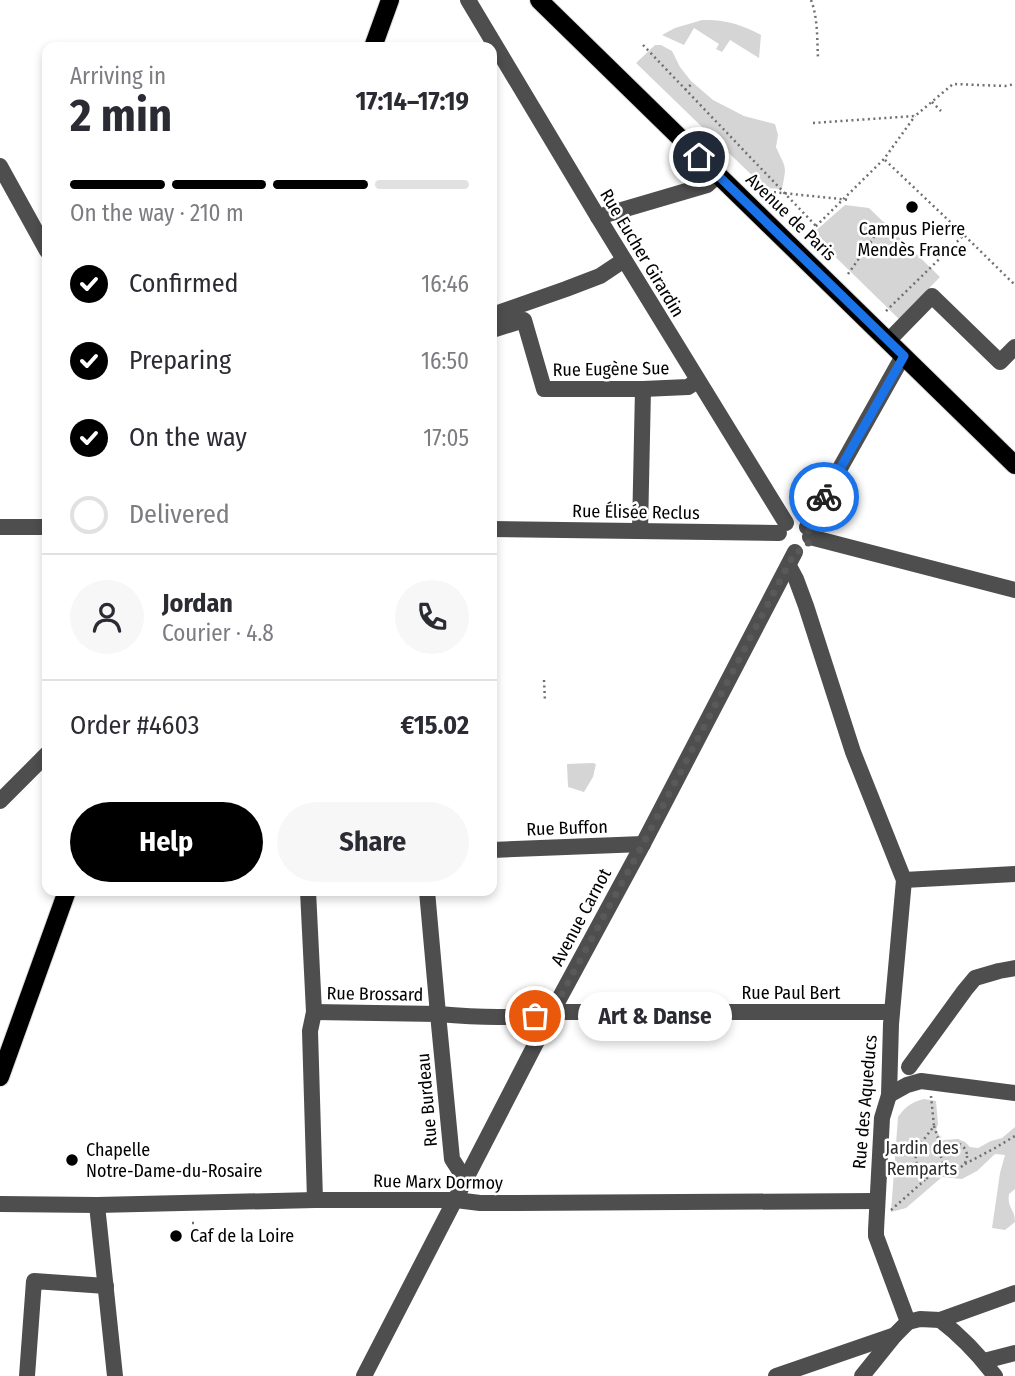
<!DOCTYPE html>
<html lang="en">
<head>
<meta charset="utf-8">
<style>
  body { margin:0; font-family:"Fira Sans Condensed",sans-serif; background:#f7f7f7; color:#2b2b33; height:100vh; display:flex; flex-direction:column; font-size:26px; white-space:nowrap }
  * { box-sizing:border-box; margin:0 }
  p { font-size:23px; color:#7c7c81 }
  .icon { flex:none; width:38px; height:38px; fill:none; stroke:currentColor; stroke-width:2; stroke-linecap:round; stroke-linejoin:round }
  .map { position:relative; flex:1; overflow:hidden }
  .panel { position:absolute; left:42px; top:42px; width:455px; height:854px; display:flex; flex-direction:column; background:#fff; border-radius:14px; box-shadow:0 4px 10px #0003 }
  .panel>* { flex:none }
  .pin { position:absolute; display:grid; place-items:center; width:60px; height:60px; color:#fff; margin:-30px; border:4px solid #fff; border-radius:50%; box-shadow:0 2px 7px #0007 }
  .courier { position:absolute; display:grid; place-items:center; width:70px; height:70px; margin:-35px; border:5px solid #1a73e8; border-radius:50%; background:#fff; color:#222; box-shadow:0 2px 9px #0007 }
  .bubble { position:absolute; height:49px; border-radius:24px; background:#fff; box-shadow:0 4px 10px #0003; font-size:23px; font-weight:700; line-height:49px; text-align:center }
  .overview em { font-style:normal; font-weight:700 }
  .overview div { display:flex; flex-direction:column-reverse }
  .overview { display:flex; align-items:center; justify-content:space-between; height:119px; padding:0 28px }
  h1 { font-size:46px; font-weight:700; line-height:52px }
  .bar { display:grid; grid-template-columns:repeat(4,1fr); gap:10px 7px; align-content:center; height:84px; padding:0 28px }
  .bar i { height:9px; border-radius:5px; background:#e1e1e2 }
  .bar .selected { background:#000 }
  .bar p { grid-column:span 4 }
  .line { display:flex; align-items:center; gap:18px; padding:0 28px; border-top:2px solid #e1e1e2 }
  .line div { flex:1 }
  .round { display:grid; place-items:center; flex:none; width:74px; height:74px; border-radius:37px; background:#f7f7f7 }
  ol { padding:0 28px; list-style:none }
  li { display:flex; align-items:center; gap:21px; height:77px }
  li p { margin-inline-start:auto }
  li .icon { padding:7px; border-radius:50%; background:#000; color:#fff; stroke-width:4 }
  li:last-child { color:#7c7c81 }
  li i { width:38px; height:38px; border:4px solid #e1e1e2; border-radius:50% }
  .button { display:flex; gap:14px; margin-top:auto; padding:14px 28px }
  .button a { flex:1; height:80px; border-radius:42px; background:#000; color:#fff; font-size:28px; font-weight:700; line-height:80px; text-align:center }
  .button a+a { background:#f7f7f7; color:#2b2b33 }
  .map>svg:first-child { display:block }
  .green { fill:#d5d5d5 }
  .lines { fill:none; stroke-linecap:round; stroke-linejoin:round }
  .major-casing { stroke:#dbdbdb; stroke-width:20 }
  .path { stroke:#707070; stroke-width:2.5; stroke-dasharray:2 3.5; stroke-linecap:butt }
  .minor { stroke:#4e4e4e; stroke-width:16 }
  .major { stroke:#000; stroke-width:18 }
  .done { stroke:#595959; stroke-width:7; stroke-dasharray:0 12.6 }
  .route { stroke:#1a73e8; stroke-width:9 }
  .poi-dot { fill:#000; stroke:#fff; stroke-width:2.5 }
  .labels { text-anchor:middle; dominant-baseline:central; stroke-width:5; stroke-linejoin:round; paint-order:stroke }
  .street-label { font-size:18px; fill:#000; stroke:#fff }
  .poi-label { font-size:18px; fill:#000; stroke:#fff; text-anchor:start }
  .park-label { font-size:18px; fill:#2c2c2c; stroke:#fff }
</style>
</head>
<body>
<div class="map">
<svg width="1015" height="1376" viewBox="0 0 1015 1376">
  <rect width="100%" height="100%" fill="#fff"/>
  <!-- green -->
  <g class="green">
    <path d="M 702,20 C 724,19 741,24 761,35 L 759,58 L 730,40 L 722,52 L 716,49 L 719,44 L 694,28 L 684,45 L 662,35 L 675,28 Z"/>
    <path d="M 655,45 L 661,45 L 672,51 L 680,67 L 691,81 L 713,100 L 744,116 L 775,124 L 778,135 L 776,147 C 786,170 787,163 782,189 L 765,188 L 636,63 Z"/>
    <polygon points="845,205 869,208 940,277 899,319 812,234"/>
    <polygon points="593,763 596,764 593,777 584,792 568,787 567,764"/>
    <path d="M 924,1099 L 936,1101 L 938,1124 L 936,1131 L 943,1140 L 958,1139 L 965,1142 L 970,1147 L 978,1148 L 991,1141 L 1002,1138 L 1015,1127 L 1015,1189 L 1009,1194 C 1007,1209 1015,1208 1015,1222 L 1005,1230 L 992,1228 L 1000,1173 L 1005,1155 L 995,1154 L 977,1171 L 962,1179 L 942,1177 L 906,1208 L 891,1212 L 898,1117 C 905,1107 911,1102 924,1099 Z"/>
  </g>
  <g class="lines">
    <!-- major casing -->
    <g class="major-casing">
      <g id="major">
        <polyline points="539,0 1015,465"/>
        <polyline points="373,47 390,0"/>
        <polyline points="0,1077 67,891"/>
      </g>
    </g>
    <!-- path -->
    <g class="path">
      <path d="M 811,0 C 818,18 817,39 818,58"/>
      <polyline points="643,45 816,226"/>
      <polyline points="685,90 693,83"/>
      <polyline points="932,102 941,111"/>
      <polyline points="813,123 915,116 953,84 1005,86 1015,84"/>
      <polyline points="885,160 964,235"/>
      <polyline points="763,191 850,200"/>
      <polyline points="808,234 884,159 915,116"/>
      <polyline points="848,274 884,223"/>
      <polyline points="886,311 964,235 1015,285"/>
      <polyline points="544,680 545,702"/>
      <path d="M 931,1096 L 934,1126 C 918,1148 907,1154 925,1180 L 944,1164"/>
      <polyline points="934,1126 938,1138 946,1146"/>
      <circle cx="954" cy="1156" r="13"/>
      <polyline points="965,1164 995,1148 1015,1136"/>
      <polyline points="891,1210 925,1180"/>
      <polyline points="192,1223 196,1223"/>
    </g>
    <!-- minor -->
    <g class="minor">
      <polyline points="468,0 598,217 786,523"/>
      <polyline points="0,166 47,251"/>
      <polyline points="598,217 707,185 717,176"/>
      <polyline points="492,315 566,289 600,276 624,260"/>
      <polyline points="492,330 524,320 544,389 643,389 688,387 697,381"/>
      <polyline points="889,340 932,296 1000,362 1015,347"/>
      <polyline points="0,527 47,527"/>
      <polyline points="807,527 903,356"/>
      <polyline points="492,529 779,533"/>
      <polyline points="640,531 643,389"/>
      <polyline points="810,537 1015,590"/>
      <polyline points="789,566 796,579 806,606 853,752 904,880 891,1024 889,1095 882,1118 876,1230 876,1236 908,1322"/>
      <polyline points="0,801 47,754"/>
      <polyline points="492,850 643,844"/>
      <polyline points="904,880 1015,874"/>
      <polyline points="308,891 314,1012 310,1031 315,1200"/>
      <polyline points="314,1012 438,1014 427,891"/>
      <polyline points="909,1067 965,990 975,978 999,971 1015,968"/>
      <polyline points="889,1095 907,1085 921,1081 1015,1093"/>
      <path d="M 468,1176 L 459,1170 L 452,1159 L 438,1014 C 472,1017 519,1020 552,1012 L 892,1012"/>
      <polyline points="0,1204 97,1205 315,1200 456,1200 480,1203 515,1203 876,1201"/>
      <polyline points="97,1205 115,1376"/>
      <path d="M 940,1320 C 961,1336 979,1355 995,1376"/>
      <polyline points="908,1322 920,1319 940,1320 1015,1293"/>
      <polyline points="984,1361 1015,1353"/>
      <polyline points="27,1376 34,1281 106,1286"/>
      <polyline points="364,1376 552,1012 643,844 795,552"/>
      <polyline points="776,1376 895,1335 908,1322"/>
      <polyline points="862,1376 895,1335"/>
    </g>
    <!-- major -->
    <use href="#major" class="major"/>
  </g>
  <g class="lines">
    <!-- done -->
    <path class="done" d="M 535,1016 L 552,1012 L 643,844 L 795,552 C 808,550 813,539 807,527 L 824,497"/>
    <!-- route -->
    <polyline class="route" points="699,157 904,356 824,497"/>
  </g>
  <!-- markers -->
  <g class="poi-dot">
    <circle cx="912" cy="207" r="7"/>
    <circle cx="72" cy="1160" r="7"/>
    <circle cx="176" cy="1236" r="7"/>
  </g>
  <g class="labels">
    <!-- street labels -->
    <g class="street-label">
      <text transform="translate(791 217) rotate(44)">Avenue de Paris</text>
      <text transform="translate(642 253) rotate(59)">Rue Eucher Girardin</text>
      <text transform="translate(611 369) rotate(-1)">Rue Eugène Sue</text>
      <text transform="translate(636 512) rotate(1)">Rue Élisée Reclus</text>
      <text transform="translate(567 828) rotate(-2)">Rue Buffon</text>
      <text transform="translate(581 917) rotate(-62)">Avenue Carnot</text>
      <text x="791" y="993">Rue Paul Bert</text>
      <text transform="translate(375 994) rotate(1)">Rue Brossard</text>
      <text transform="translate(427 1100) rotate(-95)">Rue Burdeau</text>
      <text transform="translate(865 1102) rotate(-85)">Rue des Aqueducs</text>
      <text transform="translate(438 1182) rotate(1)">Rue Marx Dormoy</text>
    </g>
    <!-- poi labels -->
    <g class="poi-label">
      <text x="912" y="229" text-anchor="middle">Campus Pierre<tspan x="912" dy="21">Mendès France</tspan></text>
      <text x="86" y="1150">Chapelle<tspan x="86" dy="21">Notre-Dame-du-Rosaire</tspan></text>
      <text x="190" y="1236">Caf de la Loire</text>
    </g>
    <!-- park labels -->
    <g class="park-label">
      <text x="922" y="1148">Jardin des<tspan x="922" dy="21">Remparts</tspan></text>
    </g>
  </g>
</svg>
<div class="pin" style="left:535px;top:1016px;background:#ea580c"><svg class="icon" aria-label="bag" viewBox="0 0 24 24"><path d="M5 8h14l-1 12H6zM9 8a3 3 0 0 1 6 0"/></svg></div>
<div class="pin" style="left:699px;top:157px;background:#1f2937"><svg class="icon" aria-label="home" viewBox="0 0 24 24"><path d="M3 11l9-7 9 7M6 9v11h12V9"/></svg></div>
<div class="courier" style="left:824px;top:497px"><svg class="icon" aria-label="bike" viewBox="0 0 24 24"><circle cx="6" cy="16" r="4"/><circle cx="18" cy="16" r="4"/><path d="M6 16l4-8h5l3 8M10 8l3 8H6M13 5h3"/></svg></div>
<div class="bubble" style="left:578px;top:992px;width:154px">Art &amp; Danse</div>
<section class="panel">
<div class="overview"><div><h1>2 min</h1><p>Arriving in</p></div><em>17:14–17:19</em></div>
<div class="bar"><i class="selected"></i><i class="selected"></i><i class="selected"></i><i></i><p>On the way · 210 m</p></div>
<ol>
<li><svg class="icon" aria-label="check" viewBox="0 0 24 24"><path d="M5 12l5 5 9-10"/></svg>Confirmed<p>16:46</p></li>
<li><svg class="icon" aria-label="check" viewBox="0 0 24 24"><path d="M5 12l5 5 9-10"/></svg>Preparing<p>16:50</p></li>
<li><svg class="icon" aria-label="check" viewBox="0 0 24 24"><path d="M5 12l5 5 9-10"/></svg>On the way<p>17:05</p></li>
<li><i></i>Delivered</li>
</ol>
<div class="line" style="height:126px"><a class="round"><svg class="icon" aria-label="person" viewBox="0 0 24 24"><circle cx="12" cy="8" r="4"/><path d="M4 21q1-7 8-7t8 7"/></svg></a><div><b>Jordan</b><p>Courier · 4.8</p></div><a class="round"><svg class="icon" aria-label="phone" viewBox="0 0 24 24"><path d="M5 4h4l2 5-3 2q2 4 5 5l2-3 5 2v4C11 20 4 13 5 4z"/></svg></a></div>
<div class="line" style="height:91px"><div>Order #4603</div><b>€15.02</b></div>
<div class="button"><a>Help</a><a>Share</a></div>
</section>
</div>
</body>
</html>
